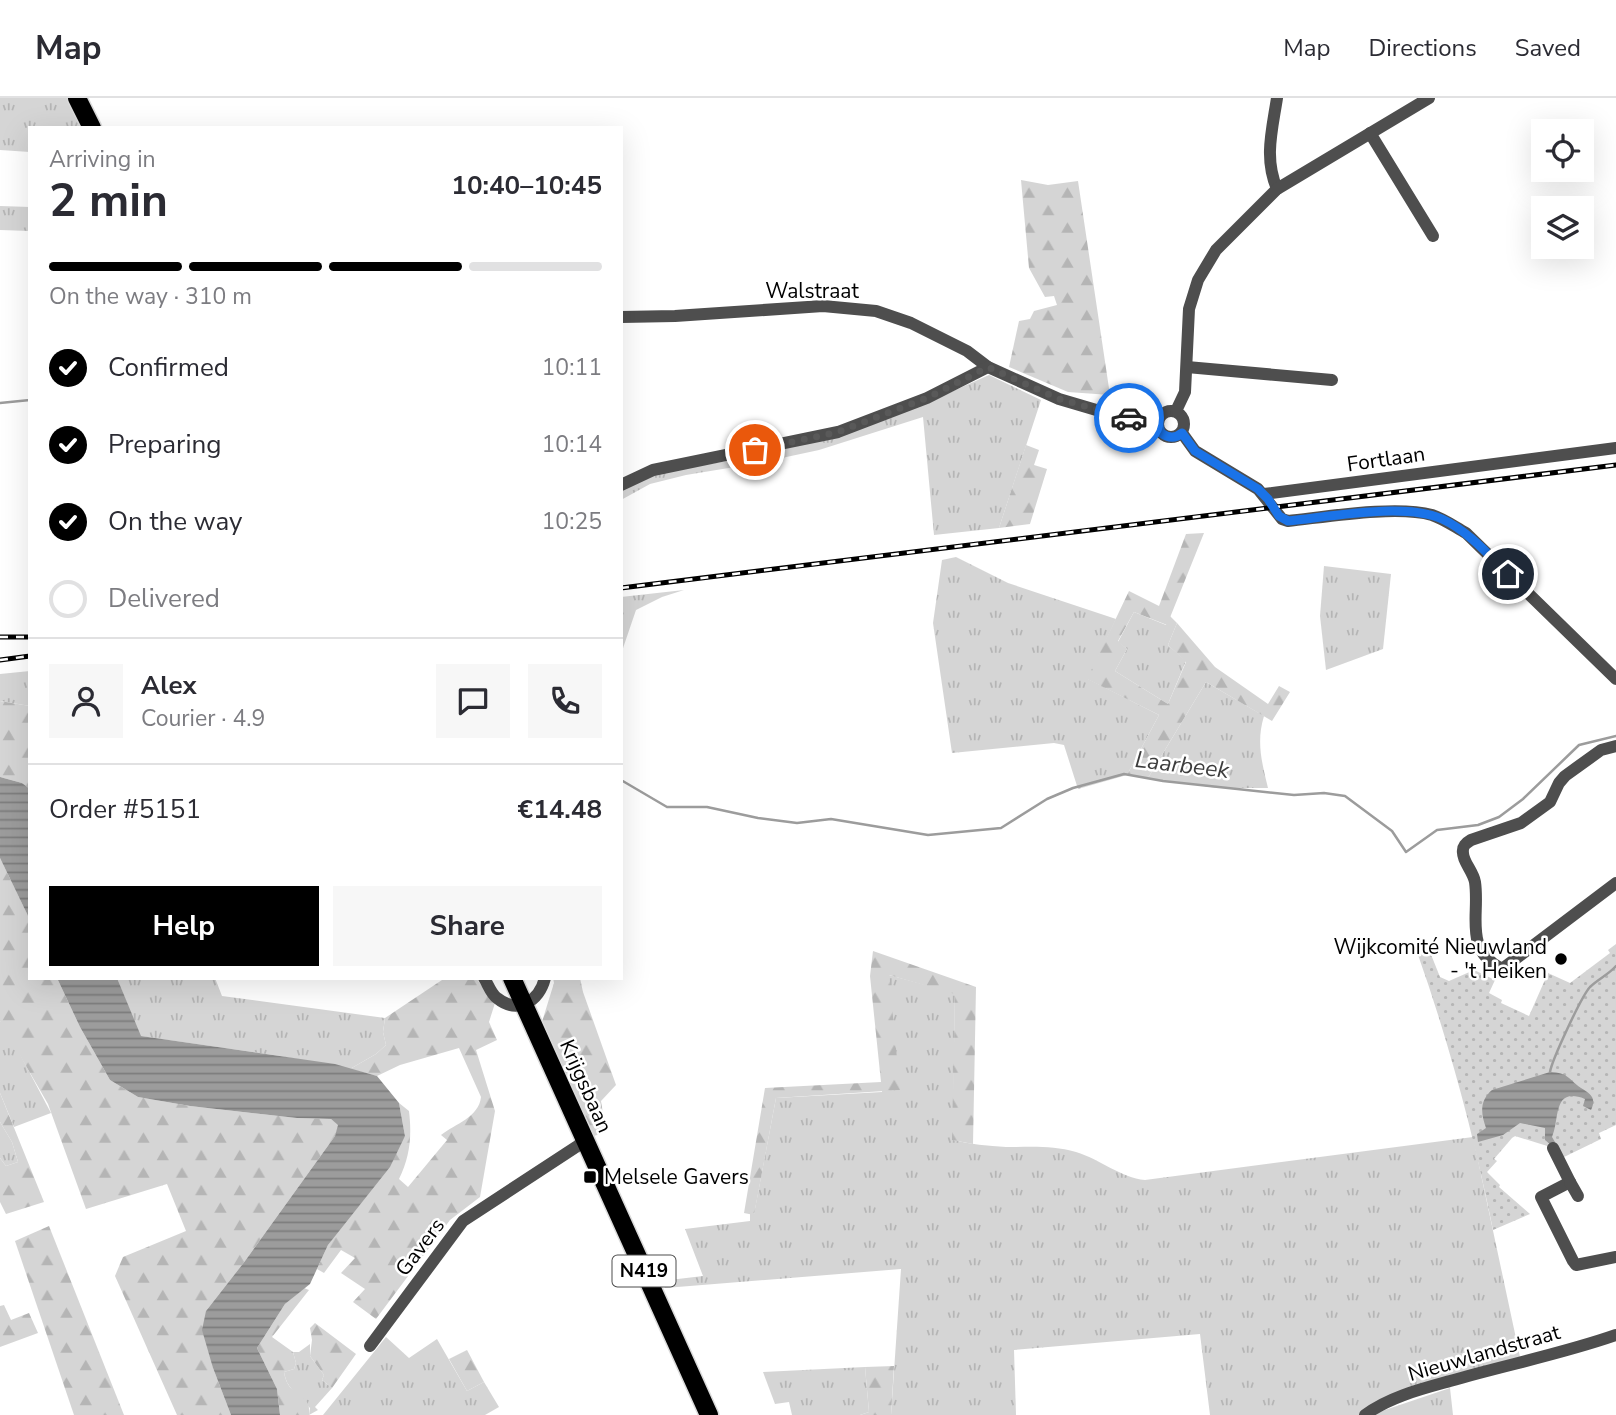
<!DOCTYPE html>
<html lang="en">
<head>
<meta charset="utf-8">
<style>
  body { margin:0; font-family:"Nunito Sans",sans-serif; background:#f7f7f7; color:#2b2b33; height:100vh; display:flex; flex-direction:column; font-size:26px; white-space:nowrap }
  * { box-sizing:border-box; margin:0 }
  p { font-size:23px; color:#7c7c81 }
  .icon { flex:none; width:38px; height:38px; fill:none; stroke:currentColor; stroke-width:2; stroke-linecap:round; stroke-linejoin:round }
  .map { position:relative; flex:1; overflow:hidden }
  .side { position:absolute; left:28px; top:28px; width:595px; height:854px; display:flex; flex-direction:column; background:#fff; border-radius:0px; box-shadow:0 7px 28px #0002 }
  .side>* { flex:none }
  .tools { position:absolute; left:1531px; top:21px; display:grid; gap:14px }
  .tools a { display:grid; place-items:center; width:63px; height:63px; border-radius:0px; background:#fff; box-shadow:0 7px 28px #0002; font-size:35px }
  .pin { position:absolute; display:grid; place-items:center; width:60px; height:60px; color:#fff; margin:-30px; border:4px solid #fff; border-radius:50%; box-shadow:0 2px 7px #0007 }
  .courier { position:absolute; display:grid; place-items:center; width:70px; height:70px; margin:-35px; border:5px solid #1a73e8; border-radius:50%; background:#fff; color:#222; box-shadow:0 2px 9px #0007 }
  .summary em { font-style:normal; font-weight:700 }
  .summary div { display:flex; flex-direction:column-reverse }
  .summary { display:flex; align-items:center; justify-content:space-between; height:119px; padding:0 21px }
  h1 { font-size:46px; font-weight:700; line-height:52px }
  .bar { display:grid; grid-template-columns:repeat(4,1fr); gap:10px 7px; align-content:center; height:84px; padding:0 21px }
  .bar i { height:9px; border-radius:5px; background:#e1e1e2 }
  .bar .on { background:#000 }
  .bar p { grid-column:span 4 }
  .line { display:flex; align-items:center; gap:18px; padding:0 21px; border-top:2px solid #e1e1e2 }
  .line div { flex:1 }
  .round { display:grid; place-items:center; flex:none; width:74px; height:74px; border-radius:0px; background:#f7f7f7 }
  ol { padding:0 21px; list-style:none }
  li { display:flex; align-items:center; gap:21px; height:77px }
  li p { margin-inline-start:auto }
  li .icon { padding:7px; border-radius:50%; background:#000; color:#fff; stroke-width:4 }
  li:last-child { color:#7c7c81 }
  li i { width:38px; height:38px; border:4px solid #e1e1e2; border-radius:50% }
  .button { display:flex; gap:14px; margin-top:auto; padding:14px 21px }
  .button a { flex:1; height:80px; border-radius:0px; background:#000; color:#fff; font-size:28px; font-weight:700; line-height:80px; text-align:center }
  .button a+a { background:#f7f7f7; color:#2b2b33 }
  header { display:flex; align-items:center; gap:42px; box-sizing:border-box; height:98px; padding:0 35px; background:#fff; border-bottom:2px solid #e1e1e2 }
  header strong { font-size:33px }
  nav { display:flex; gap:38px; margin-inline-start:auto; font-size:24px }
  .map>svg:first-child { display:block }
  .grass { fill:url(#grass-tufts) }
  .forest { fill:url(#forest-firs) }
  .park { fill:url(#park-dots) }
  .water { fill:url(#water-rules) }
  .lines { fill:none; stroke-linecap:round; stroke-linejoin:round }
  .stream { stroke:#9c9c9c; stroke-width:2.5 }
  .primary-casing { stroke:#dbdbdb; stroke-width:21 }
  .street { stroke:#4e4e4e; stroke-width:12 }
  .primary { stroke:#000; stroke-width:18 }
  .rail-casing { stroke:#000; stroke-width:5 }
  .rail { stroke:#fff; stroke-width:2.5; stroke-dasharray:8; stroke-linecap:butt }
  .done { stroke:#595959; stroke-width:7; stroke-dasharray:0 12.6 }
  .route { stroke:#1a73e8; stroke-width:9 }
  .poi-dot { fill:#000; stroke:#fff; stroke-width:2.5 }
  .labels { text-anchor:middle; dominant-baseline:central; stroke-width:5; stroke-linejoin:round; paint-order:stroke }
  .shield { fill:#fff; stroke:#4c4c4c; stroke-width:2 }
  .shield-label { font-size:19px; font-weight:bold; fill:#000 }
  .street-label { font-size:21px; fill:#000; stroke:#fff }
  .poi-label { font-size:21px; fill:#000; stroke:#fff; text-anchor:end }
  .water-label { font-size:23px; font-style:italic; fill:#3d3d3d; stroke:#fff }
</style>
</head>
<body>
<header>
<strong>Map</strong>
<nav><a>Map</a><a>Directions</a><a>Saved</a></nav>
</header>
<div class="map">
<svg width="1616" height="1317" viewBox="0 0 1616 1317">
  <defs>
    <pattern id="grass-tufts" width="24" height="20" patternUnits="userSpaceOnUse" patternTransform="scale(1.75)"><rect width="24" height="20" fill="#d5d5d5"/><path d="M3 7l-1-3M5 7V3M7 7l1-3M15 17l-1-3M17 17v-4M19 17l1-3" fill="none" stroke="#b5b5b5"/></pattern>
    <pattern id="forest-firs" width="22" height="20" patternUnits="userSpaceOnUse" patternTransform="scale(1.75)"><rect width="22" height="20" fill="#d5d5d5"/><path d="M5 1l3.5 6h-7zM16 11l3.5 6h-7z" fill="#b5b5b5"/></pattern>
    <pattern id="park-dots" width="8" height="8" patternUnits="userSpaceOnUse" patternTransform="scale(1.75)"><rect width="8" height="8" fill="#d5d5d5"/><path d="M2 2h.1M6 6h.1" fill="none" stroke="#b5b5b5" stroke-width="1.8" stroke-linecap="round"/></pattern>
    <pattern id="water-rules" width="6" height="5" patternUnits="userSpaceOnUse" patternTransform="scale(1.75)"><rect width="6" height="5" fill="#9c9c9c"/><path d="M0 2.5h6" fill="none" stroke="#7d7d7d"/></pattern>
  </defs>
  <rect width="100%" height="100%" fill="#fff"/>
  <!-- grass -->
  <g class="grass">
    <polygon points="0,0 67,0 81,30 30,30 30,54 0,52"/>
    <polygon points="0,108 30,109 30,133 0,132"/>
    <polygon points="989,277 1041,302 999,430 934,437 923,319 819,352 759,365 686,377 650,386 621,402 621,392 658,375 756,358 836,338 922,307"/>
    <polygon points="956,459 1008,485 1116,521 1088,581 1159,617 1127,677 1078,691 1064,647 1054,645 952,655 933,525 942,462"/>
    <polygon points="1324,468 1391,476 1383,551 1326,572 1320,518"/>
    <polygon points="684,492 662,499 636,512 621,556 621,499"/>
    <polygon points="1134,514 1166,527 1170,518 1177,525 1168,547 1186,563 1168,606 1115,573 1127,551 1118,544"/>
    <polygon points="30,573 30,608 0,603 0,576"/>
    <path d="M 1206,584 L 1264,618 C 1256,644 1262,665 1268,690 L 1217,690 L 1148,680 Z"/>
    <path d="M 889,877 L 955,895 L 953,1042 C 970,1046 988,1048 1006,1049 C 1030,1049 1052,1047 1076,1054 C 1100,1061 1121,1080 1145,1082 L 1473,1039 L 1520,1259 L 1447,1278 L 1379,1314 L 1450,1290 L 1453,1317 L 1210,1317 L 1200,1236 L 1014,1252 L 1016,1317 L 891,1317 L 901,1171 L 665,1190 L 661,1183 L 703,1178 L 685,1131 L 750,1123 L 750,1116 L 754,1116 L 776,1000 L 882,994 Z"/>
    <polygon points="117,880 215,880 222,898 385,920 383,934 386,947 376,956 350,971 280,958 140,938"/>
    <polygon points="0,923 4,926 51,1015 14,1029 0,995"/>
    <polygon points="0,1024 12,1044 18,1064 6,1068 0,1060"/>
    <polygon points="386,1239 409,1260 437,1241 467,1293 484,1284 499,1309 485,1317 323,1317"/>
    <path d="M 310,1246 L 310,1258 L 324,1277 L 322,1282 L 332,1290 L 315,1309 L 318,1312 L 309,1317 L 310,1310 C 299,1297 287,1292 284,1274 L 294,1271 L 296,1265 L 293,1254 L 299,1254 Z"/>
    <polygon points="865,1269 869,1314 860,1317 792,1317 789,1304 775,1306 763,1274"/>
  </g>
  <!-- forest -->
  <g class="forest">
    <polygon points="1021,82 1048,87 1078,83 1110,297 1068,294 1009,269 1019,223 1030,221 1034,213 1057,207 1054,198 1045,199 1029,170"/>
    <polygon points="1026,347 1039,352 1034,367 1047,371 1030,426 999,430"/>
    <polygon points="1204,435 1167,527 1134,514 1118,543 1127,551 1115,573 1168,606 1186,564 1168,547 1177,525 1215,569 1268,606 1279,588 1290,594 1272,623 1206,584 1148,680 1127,677 1159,617 1087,581 1129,493 1159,508 1186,436"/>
    <polygon points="0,603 30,608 30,691 22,685 0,679"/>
    <polygon points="0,760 30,822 30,880 57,880 80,929 110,982 138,999 190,1008 297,1020 331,1021 339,1027 335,1038 245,1163 206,1213 213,1270 231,1317 177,1317 115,1178 123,1159 186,1133 167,1086 86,1111 48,1006 0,923"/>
    <polygon points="873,853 976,889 973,1046 952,1042 955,896 889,877 900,992 776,1000 754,1117 744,1115 765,990 881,984 870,878"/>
    <path d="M 445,880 L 476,880 L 495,905 L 489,924 L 497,942 L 476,952 L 495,1013 L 480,1099 L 450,1122 L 376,1221 L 353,1204 L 365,1191 L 341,1175 L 355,1160 L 341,1152 L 324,1175 L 317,1171 L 328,1147 L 405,1038 L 399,1005 L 409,1013 C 412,1038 410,1059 399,1081 L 408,1089 L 447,1042 L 441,1037 C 455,1026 479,1019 481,999 L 459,950 L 400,967 L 377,978 L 350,971 L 376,956 L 386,947 L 383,934 L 385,920 Z"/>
    <polygon points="553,880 580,880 583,894 616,987 601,1003 606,1034 594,1038 541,927 554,885"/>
    <polygon points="0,995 44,1104 6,1116 0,1104 0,1060 6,1068 18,1064 12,1044 0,1024"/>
    <polygon points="49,1128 124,1317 74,1317 15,1143"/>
    <path d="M 304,1190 L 309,1192 L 272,1239 L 293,1254 L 296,1265 L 294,1271 L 284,1274 C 288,1302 312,1292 309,1317 L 280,1317 L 277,1291 L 257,1250 L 285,1206 Z"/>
    <polygon points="4,1207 11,1222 29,1215 38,1235 0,1249 0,1208"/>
    <polygon points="315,1225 356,1256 332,1290 322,1282 324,1277 310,1258 312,1242 310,1230"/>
    <polygon points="467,1252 484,1284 467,1293 449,1261"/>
    <polygon points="894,1268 891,1317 860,1317 869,1314 865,1269"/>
  </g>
  <!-- park -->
  <path class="park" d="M 1616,846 L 1616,1027 L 1599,1035 L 1601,1041 L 1562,1060 L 1557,1051 L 1515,1038 L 1512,1040 L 1494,1061 L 1497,1063 L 1487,1074 L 1500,1087 L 1499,1089 L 1530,1116 L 1493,1132 C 1474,1038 1449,944 1417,854 L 1428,849 L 1440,879 L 1449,883 L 1474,872 L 1495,882 L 1489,895 L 1502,902 L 1501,905 L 1529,918 L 1548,875 L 1570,885 L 1610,855 L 1608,852 Z"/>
  <!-- water -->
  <g class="water">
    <polygon points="0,679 22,685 30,691 30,822 0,760"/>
    <polygon points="57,880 117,880 141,938 335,966 377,978 399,1005 405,1038 390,1069 328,1147 310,1186 285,1206 257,1250 277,1291 280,1317 231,1317 213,1270 202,1232 206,1213 245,1163 335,1038 338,1027 331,1021 297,1020 190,1008 138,999 110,982 80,929"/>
    <path d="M 1550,974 C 1569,975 1567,980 1581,990 C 1590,996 1597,999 1591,1012 L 1583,1008 L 1585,1001 C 1552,988 1560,1022 1552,1039 L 1555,1044 L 1551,1047 L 1545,1042 L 1545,1030 L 1520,1025 L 1503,1037 L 1478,1044 L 1477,1036 L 1486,1030 C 1481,1016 1479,1003 1492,992 Z"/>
  </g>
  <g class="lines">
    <!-- stream -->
    <g class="stream">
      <polyline points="0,305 30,302"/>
      <polyline points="621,682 667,709 707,709 758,720 797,725 831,721 928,737 1001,730 1047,701 1073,690 1124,676 1163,683 1294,697 1324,695 1345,698 1392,733 1406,754 1437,732 1478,727 1499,719 1523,701 1579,647 1616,638"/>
      <path d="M 1550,974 C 1552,962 1581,899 1590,889 C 1598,881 1608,877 1616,868"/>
    </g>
    <!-- primary casing -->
    <g class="primary-casing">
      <g id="primary">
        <polyline points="77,0 92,30"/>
        <polyline points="512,880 709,1317"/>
      </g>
    </g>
    <!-- street -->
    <g class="street">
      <path d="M 1277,0 C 1272,33 1264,60 1277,91"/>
      <polyline points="1370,35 1433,138"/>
      <polyline points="621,219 675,218 823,208 876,213 911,225 967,253 988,269 1059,301 1120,319 1158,324"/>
      <polyline points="1187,269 1332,282"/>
      <circle cx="1171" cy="326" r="13"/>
      <polyline points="1176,313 1185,294 1189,211 1198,182 1216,152 1277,91 1429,0"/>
      <path d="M 1182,335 L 1195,353 L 1258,391 L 1282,421 L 1288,423 C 1326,419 1396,407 1432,417 C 1444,421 1455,429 1466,435 L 1616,581"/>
      <polyline points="621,387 653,372 838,334 927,300 988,269"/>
      <polyline points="1264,396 1616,350"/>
      <path d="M 1616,648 L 1601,652 L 1565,678 L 1559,685 L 1550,704 L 1521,725 L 1471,742 C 1466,745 1462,748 1463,755 C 1463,764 1473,773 1475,784 C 1480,818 1463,851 1502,871 L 1616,785"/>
      <path d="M 484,880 C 488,886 491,896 497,900 C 518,917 539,903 545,880"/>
      <polyline points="1553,1050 1570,1084 1541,1099 1573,1163 1576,1167 1616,1159"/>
      <polyline points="1570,1084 1578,1098"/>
      <polyline points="370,1248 463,1123 579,1047 584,1040"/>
      <path d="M 1365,1317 C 1389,1299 1421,1291 1450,1283 C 1505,1267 1562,1256 1616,1237"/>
    </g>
    <!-- primary -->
    <use href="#primary" class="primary"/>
    <!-- rail casing -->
    <g class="rail-casing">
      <g id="rail">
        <polyline points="621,490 1616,367"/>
        <polyline points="0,539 30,539"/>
        <polyline points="0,562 30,558"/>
      </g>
    </g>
    <!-- rail -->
    <use href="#rail" class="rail"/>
  </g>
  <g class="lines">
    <!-- done -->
    <polyline class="done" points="755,352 838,334 927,300 988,269 1059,301 1129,320"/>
    <!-- route -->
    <path class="route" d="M 1129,320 L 1158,324 L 1161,335 C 1168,340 1175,341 1182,335 L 1195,353 L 1258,391 L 1268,401 L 1279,418 L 1288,423 C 1329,419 1405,404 1442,421 C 1468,433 1488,456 1508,476"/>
  </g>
  <!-- markers -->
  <g class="poi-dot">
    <circle cx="1561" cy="861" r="7"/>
    <rect x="583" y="1072" width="14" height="14" rx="3.5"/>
  </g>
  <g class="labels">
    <!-- shield labels -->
    <rect class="shield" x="612.5" y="1157.5" width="63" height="31" rx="5"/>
    <g class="shield-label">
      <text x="644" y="1173">N419</text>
    </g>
    <!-- street labels -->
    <g class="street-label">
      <text x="812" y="193">Walstraat</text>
      <text transform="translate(1386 361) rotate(-8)">Fortlaan</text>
      <text transform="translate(586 988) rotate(66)">Krijgsbaan</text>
      <text transform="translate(420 1149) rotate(-53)">Gavers</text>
      <text transform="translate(1484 1255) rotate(-16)">Nieuwlandstraat</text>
    </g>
    <!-- poi labels -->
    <g class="poi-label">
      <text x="1547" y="849">Wijkcomité Nieuwland<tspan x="1547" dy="24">- 't Heiken</tspan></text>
      <text x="604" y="1079" text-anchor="start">Melsele Gavers</text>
    </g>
    <!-- water labels -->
    <g class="water-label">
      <text transform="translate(1182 667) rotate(7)">Laarbeek</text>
    </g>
  </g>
</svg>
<div class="tools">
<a><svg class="icon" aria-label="locate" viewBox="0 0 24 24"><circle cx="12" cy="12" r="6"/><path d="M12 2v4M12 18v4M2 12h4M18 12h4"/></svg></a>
<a><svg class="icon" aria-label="layers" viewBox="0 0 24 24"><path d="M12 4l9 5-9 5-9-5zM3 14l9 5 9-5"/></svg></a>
</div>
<div class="pin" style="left:755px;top:352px;background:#ea580c"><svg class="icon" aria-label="bag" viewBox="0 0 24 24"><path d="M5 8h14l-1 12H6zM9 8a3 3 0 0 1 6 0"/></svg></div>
<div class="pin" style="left:1508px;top:476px;background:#1f2937"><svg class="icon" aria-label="home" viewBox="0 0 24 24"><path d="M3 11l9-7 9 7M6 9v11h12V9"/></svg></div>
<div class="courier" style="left:1129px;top:320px"><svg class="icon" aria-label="car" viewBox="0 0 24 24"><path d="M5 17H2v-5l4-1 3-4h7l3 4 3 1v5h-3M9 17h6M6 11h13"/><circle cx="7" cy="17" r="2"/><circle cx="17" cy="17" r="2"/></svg></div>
<section class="side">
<div class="summary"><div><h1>2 min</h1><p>Arriving in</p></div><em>10:40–10:45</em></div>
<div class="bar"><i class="on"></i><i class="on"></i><i class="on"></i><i></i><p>On the way · 310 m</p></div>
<ol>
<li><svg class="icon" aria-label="check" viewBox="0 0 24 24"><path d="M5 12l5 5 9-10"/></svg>Confirmed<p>10:11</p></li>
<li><svg class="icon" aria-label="check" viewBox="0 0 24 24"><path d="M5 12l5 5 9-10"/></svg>Preparing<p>10:14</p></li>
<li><svg class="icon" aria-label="check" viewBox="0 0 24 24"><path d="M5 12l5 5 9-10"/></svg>On the way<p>10:25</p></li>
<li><i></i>Delivered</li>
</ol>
<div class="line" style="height:126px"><a class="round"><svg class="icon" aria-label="person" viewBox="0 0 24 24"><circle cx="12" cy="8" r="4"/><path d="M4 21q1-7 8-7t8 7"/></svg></a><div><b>Alex</b><p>Courier · 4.9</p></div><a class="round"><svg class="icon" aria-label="chat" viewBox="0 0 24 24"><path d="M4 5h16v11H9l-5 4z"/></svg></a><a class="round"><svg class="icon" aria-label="phone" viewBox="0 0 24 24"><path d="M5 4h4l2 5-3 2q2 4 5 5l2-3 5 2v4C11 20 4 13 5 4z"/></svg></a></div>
<div class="line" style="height:91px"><div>Order #5151</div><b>€14.48</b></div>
<div class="button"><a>Help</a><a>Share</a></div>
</section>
</div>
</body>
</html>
